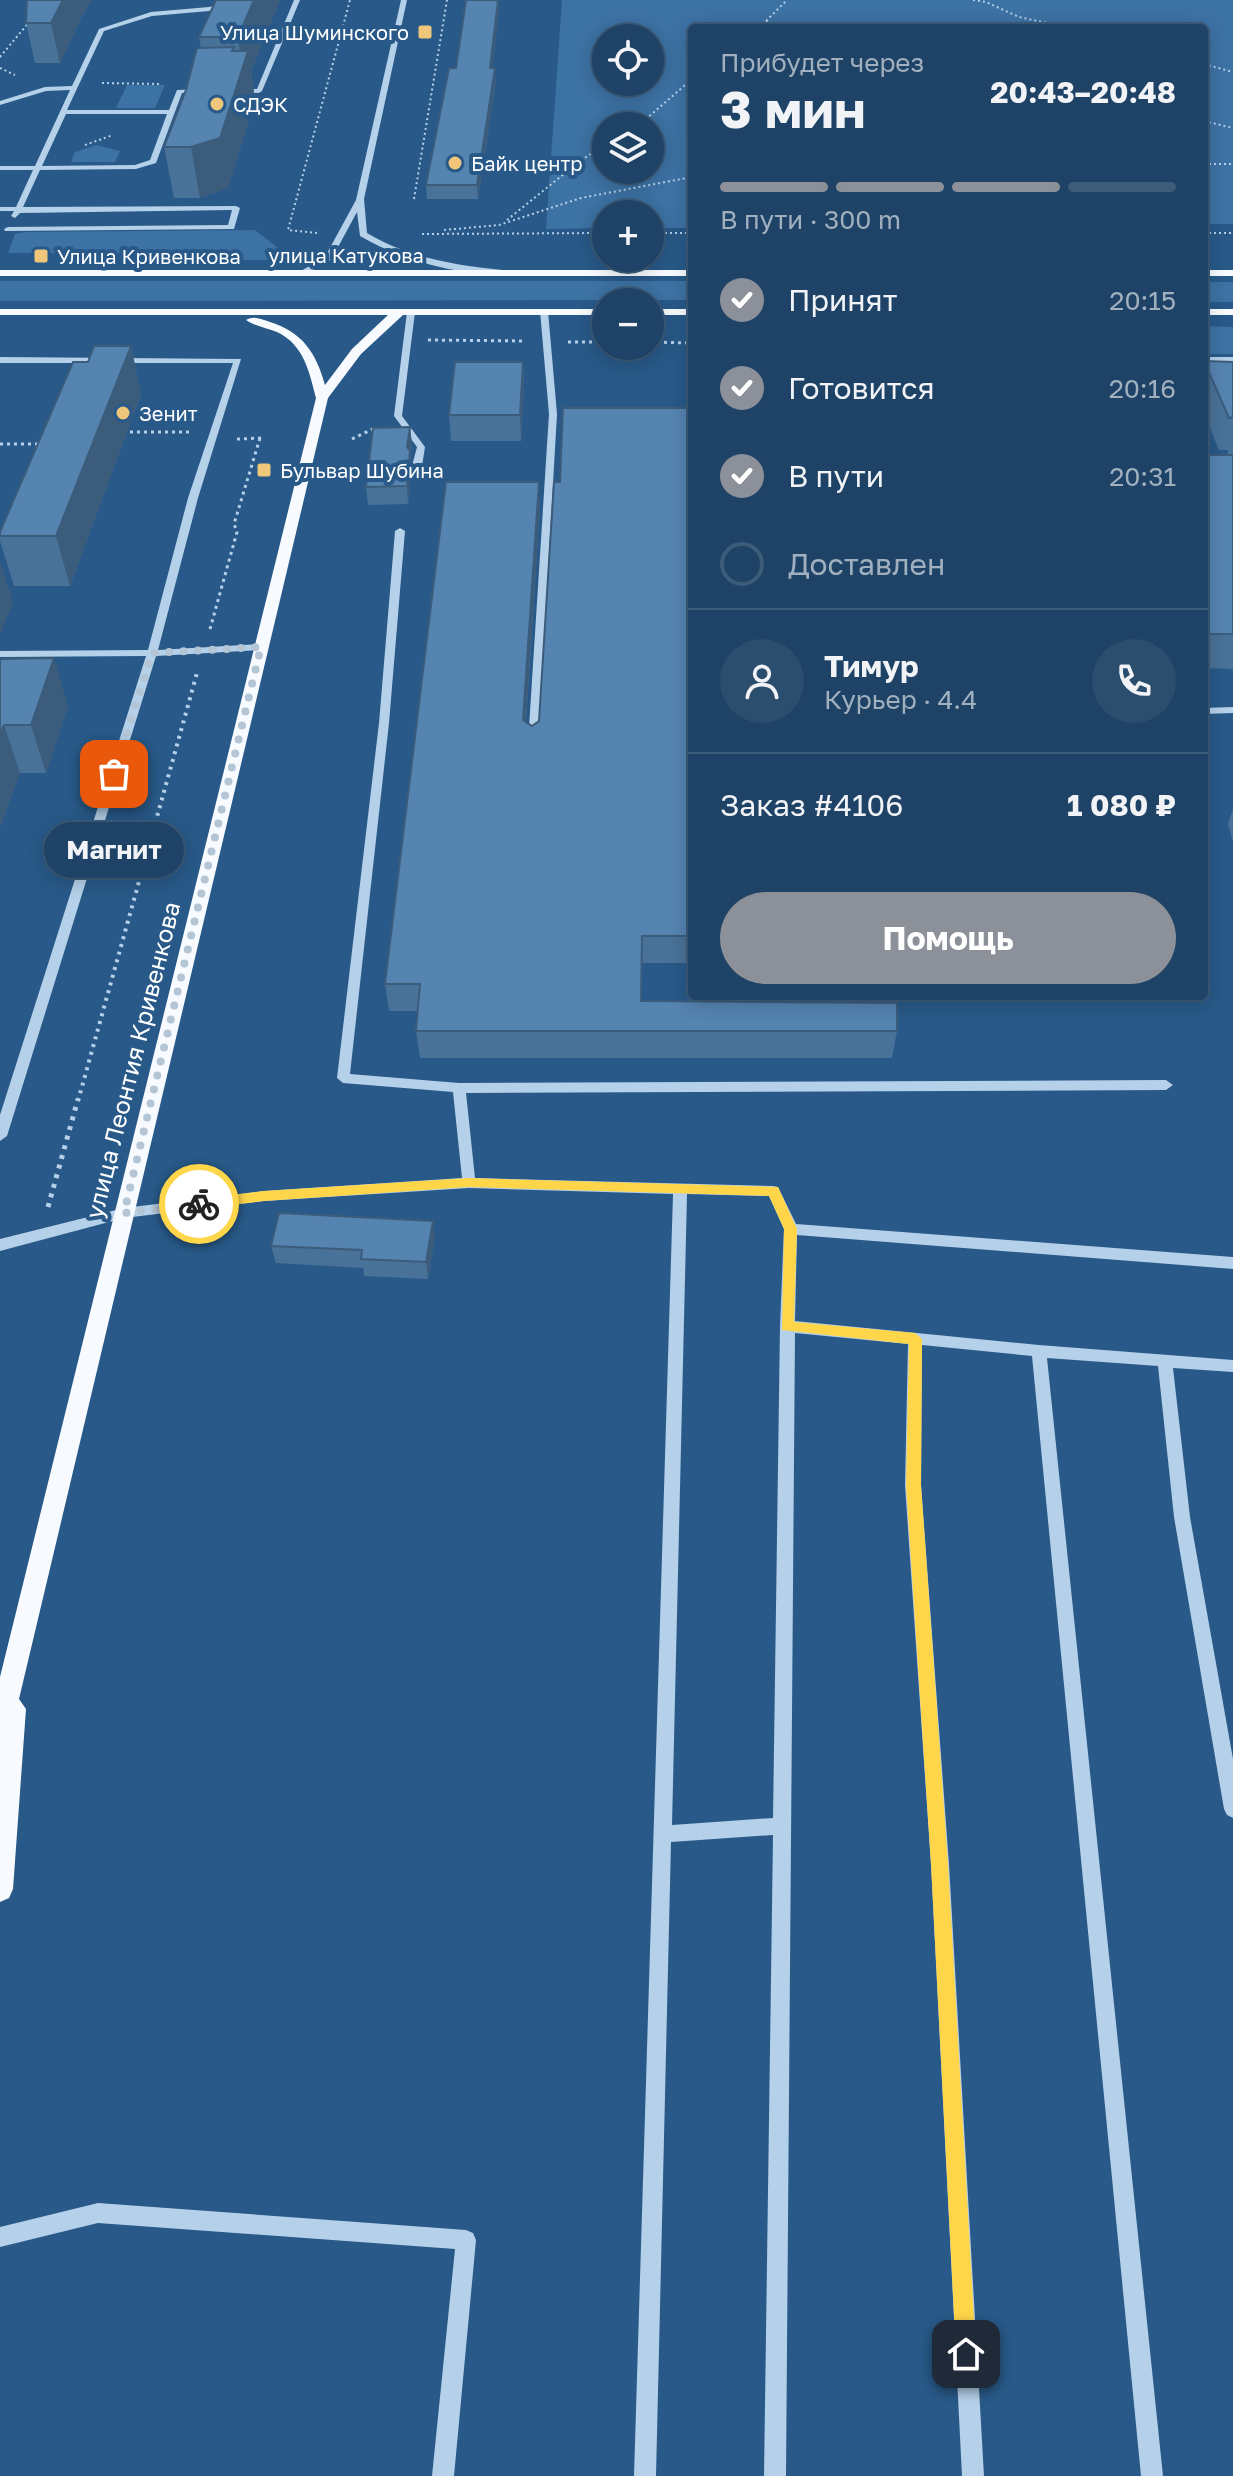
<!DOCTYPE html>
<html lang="ru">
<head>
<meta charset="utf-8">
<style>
  body { margin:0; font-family:"Golos Text",sans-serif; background:#2b4e6f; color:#f1f3f6; height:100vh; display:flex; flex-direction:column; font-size:30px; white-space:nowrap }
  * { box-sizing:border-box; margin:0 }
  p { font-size:26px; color:#a1b0bf }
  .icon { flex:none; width:44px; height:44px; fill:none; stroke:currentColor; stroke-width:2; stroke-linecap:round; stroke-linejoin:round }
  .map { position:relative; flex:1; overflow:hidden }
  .drawer { position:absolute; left:688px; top:24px; width:520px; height:976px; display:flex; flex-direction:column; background:#1e4366; border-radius:8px; box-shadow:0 4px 20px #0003,0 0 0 2px #3c5c7a }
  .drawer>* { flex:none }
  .buttons { position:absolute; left:592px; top:24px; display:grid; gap:16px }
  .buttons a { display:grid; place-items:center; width:72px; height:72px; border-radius:50%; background:#1e4366; box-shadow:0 4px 20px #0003,0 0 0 2px #3c5c7a; font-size:40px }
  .pin { position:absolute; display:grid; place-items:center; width:68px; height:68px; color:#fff; margin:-34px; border-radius:16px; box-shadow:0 4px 12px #0006 }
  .courier { position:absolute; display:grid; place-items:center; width:80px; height:80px; margin:-40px; border:6px solid #ffd54a; border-radius:50%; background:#fff; color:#222; box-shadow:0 2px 10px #0007 }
  .bubble { position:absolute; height:56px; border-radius:28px; background:#1e4366; box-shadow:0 4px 20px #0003,0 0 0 2px #3c5c7a; font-size:26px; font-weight:700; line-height:56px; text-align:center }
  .overview em { font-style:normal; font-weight:700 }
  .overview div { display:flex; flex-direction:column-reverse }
  .overview { display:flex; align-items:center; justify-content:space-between; height:136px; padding:0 32px }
  h1 { font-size:52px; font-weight:700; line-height:60px }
  .bar { display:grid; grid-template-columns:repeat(4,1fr); gap:12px 8px; align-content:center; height:96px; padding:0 32px }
  .bar i { height:10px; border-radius:6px; background:#3c5c7a }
  .bar .on { background:#8c9099 }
  .bar p { grid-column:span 4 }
  .line { display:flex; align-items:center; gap:20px; padding:0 32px; border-top:2px solid #3c5c7a }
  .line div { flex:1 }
  .round { display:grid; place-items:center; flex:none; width:84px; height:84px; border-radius:42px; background:#2b4e6f }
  ol { padding:0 32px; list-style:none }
  li { display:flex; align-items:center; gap:24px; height:88px }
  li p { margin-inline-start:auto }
  li .icon { padding:8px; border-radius:50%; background:#8c9099; color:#fff; stroke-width:4 }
  li:last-child { color:#a1b0bf }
  li i { width:44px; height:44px; border:4px solid #3c5c7a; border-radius:50% }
  .button { display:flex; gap:16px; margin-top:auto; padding:16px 32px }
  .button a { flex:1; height:92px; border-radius:48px; background:#8c9099; color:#fff; font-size:32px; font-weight:700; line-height:92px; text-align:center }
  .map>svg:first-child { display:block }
  .green { fill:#3d72a4; fill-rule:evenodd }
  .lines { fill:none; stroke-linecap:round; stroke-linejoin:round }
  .path-far3 { stroke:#b5d0e9; stroke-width:2; stroke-dasharray:2 3; stroke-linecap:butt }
  .path-far2 { stroke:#b5d0e9; stroke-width:3; stroke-dasharray:3 4; stroke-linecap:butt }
  .path-far1 { stroke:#b5d0e9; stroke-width:4; stroke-dasharray:3 5; stroke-linecap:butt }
  .path { stroke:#b5d0e9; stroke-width:5; stroke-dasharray:4 6; stroke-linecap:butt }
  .minor { fill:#b5d0e9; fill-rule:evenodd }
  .major { fill:#f7fafe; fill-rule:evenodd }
  .wall { fill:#497298 }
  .shaded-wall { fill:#3c5c7c }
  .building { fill:#5584b1; stroke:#3c5c7c; stroke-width:2 }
  .route { fill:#ffd54a }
  .done { stroke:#b4c5d5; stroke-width:8; stroke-dasharray:0 14.4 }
  .poi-dot { fill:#f0c67b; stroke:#285988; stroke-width:3 }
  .labels { text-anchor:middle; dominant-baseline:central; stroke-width:8; stroke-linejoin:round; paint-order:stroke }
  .far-poi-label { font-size:20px; fill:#fff; stroke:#285988; text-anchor:start }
  .far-street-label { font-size:20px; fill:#fff; stroke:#285988 }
  .street-label { font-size:24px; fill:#fff; stroke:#285988 }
</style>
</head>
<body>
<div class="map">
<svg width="1233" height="2476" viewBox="0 0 1233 2476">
  <rect width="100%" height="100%" fill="#285988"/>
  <!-- green -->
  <g class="green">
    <path d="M 562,0 L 1233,0 L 1233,224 L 1204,224 L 1204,28 L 692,28 L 692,228 L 650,228 L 650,214 L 606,214 L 606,228 L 546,229 ZM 650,38 L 650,82 L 606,82 L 606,38 ZM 650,126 L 650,170 L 606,170 L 606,126 Z"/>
    <polygon points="127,85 165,85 155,108 116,108"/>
    <polygon points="96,145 120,151 115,162 71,162 75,152"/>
    <polygon points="255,230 278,248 274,260 176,260 179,253 8,253 15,234 25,232"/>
    <polygon points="0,281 692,281 692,300 0,301"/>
    <rect x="1204" y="282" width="29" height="20"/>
    <polygon points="1204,326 1233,327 1233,354 1204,354"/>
  </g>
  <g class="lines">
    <!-- path-far3 -->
    <g class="path-far3">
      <polyline points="973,0 986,2 1019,17 1071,28"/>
      <polyline points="766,22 801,28"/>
      <polyline points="759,28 787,0"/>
      <polyline points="0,57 30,21"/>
      <polyline points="1204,64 1233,72"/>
      <polyline points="0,68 15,75"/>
      <polyline points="102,83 160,84"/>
      <polyline points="1204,121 1233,128"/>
      <polyline points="638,126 692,79"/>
      <polyline points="85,145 113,135"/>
      <polyline points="1204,164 1233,164"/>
      <polyline points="414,199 447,0"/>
      <polyline points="507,220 580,161 606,144"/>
      <polyline points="444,230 499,225 581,198 692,177"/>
      <polyline points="317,233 288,230 350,0"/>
      <polyline points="650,233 692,233"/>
      <polyline points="1204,233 1233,233"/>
      <polyline points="422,234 606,233"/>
    </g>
    <!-- path-far2 -->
    <g class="path-far2">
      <polyline points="428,340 526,341"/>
      <polyline points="568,342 606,342"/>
      <polyline points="650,342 692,343"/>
      <polyline points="123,432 189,432"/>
      <polyline points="237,439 264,438"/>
      <polyline points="352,439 377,427"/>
      <polyline points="0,444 43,444"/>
      <polyline points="210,629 237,532 234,524 260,438"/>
    </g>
    <!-- path-far1 -->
    <polyline class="path-far1" points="78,1101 197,673"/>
    <!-- path -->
    <polyline class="path" points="48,1207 78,1099"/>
    <!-- minor -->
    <g class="minor">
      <path d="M 245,0 L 257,0 L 209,11 L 152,16 L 104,31 L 67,110 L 169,110 L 177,90 L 202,89 L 205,91 L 182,93 L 156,163 L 136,169 L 40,170 L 23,207 L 236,206 L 240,208 L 234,229 L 5,231 L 4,229 L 8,227 L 228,225 L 232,210 L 20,213 L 15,218 L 11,216 L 14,211 L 0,211 L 0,207 L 16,207 L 33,170 L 0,170 L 0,166 L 35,166 L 70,90 L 46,91 L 0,105 L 0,101 L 45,87 L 72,86 L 99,29 L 151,12 L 209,7 ZM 66,114 L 167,114 L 150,160 L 135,165 L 42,166 Z"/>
      <polygon points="294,0 300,0 262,91 259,93 233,92 235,89 257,89"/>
      <path d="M 401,0 L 407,0 L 364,199 L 367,233 C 409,258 454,265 503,270 L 507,272 L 506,274 C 458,276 401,260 360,236 L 357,212 L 331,260 L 306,274 L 299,272 L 325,257 L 356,200 Z"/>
      <polygon points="544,309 548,311 557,414 538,743 533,746 528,743 549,414 540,311"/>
      <polygon points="411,310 415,312 402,416 425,447 422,466 417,469 412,466 417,447 394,416 407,312"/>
      <polygon points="0,357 241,359 198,498 158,650 261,644 266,647 261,650 156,656 7,1136 0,1141 0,1115 146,656 0,657 0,651 148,650 188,498 233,363 0,363"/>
      <rect x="1204" y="357" width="29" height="6"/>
      <path d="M 400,528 L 405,531 L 389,723 L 350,1074 L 459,1083 L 1166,1080 L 1173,1085 L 1166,1090 L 466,1093 L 475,1178 L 773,1186 L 778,1187 L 796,1224 L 1233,1257 L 1233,1269 L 797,1235 L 795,1321 L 1039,1345 L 1233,1360 L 1233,1372 L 1173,1368 L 1190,1517 L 1233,1759 L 1233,1818 L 1227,1815 L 1224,1809 L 1174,1517 L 1158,1366 L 1047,1358 L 1163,2476 L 1141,2476 L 1032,1356 L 922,1345 L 921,1485 L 949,1864 L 984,2476 L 962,2476 L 931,1864 L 905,1485 L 908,1344 L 795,1333 L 786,2476 L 764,2476 L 773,1835 L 671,1842 L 656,2476 L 634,2476 L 673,1194 L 469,1188 L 264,1201 L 124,1218 L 0,1251 L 0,1239 L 124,1208 L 264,1191 L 462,1178 L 453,1092 L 343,1083 L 337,1078 L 379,723 L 395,531 ZM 687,1194 L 769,1196 L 784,1229 L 780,1326 L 773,1818 L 672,1825 Z"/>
      <polygon points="1233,707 1233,713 1204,714 1204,708"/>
      <polygon points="98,2203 466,2230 473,2233 476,2240 454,2476 432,2476 455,2249 98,2223 0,2247 0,2227"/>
    </g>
    <!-- major -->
    <g class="major">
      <rect x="0" y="270" width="692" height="6"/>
      <rect x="1204" y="270" width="29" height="6"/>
      <path d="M 0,309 L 606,309 L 606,315 L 403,315 L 361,354 L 328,398 L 19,1699 L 26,1709 L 13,1889 L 9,1898 L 0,1902 L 0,1677 L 316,398 C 309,371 304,345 277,332 C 267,328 255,326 246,320 C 254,315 261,319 270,322 C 302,332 316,352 325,385 L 352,349 L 388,315 L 0,315 Z"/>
      <rect x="650" y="309" width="42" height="6"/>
      <rect x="1204" y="309" width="29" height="6"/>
    </g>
  </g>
  <!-- wall -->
  <g class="wall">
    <polygon points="27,0 92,0 81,18 60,63 35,63 26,23"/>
    <polygon points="280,0 251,71 255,100 228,188 200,198 174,198 164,147 201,48 199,37"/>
    <polygon points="498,0 499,12 492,68 496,81 478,199 427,199 426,185 456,68"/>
    <polygon points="131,346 141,394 70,586 14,586 0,541 0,532 88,362"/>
    <polygon points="1204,361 1233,362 1233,669 1204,668 1204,455 1227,455 1228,450 1219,450 1204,414"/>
    <polygon points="523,362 524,387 521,441 451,441 449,415"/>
    <polygon points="692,408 692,963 642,963 641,1001 897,1031 892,1058 420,1058 416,1031 418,1011 389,1011 385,984 540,508 526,722 532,726 539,721 560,482"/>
    <polygon points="410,427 412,445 410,456 412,469 408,504 368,505 366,487"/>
    <polygon points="0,659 68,706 46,773 20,773 0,827"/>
    <polygon points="1233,809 1233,842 1228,824"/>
    <polygon points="435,1238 428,1279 364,1276 363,1268 276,1263 271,1246"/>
  </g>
  <!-- shaded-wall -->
  <g class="shaded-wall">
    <polygon points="63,0 92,0 81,18 60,63 51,23"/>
    <polygon points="254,0 280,0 251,71 255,100 228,188 200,198 191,147 234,47 239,80 242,69 238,37"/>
    <polygon points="498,0 499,12 491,81 490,68"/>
    <polygon points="495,68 496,81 478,199 477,185"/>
    <polygon points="131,346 141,394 70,586 56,536"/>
    <polygon points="523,362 524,387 521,441 520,415"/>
    <polygon points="410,427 412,445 410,456 412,469 408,504 407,486 407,447"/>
    <polygon points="539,482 540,508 524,748 523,720"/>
    <polygon points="0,561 13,602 0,635"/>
    <polygon points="54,658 68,706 46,773 31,725"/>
    <polygon points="4,725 20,773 0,827 0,735"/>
    <polygon points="433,1221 435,1238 428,1279 426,1262"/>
  </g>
  <!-- building -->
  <g class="building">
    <polygon points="27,0 63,0 51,23 26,23"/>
    <polygon points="216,0 254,0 238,37 199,37"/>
    <polygon points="466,0 498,0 490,68 495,68 477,185 426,185 449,68 456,68"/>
    <polygon points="234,47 232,51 248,51 220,138 191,147 164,147 186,90 197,48"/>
    <polygon points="94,346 131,346 56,536 0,536 0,532 73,362 88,362"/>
    <polygon points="1204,361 1233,362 1233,417 1229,418"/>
    <polygon points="455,362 523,362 520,415 449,415"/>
    <polygon points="563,408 692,408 692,936 642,936 641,1001 897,1003 897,1031 416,1031 420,984 385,984 446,482 539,482 523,720 532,726 539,721 554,482 560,482"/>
    <polygon points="410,427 407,447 410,451 407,486 366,487 373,428"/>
    <rect x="1204" y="455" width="29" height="179"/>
    <polygon points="54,658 31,725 4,725 0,735 0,659"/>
    <polygon points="279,1213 433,1221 426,1262 361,1259 362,1250 271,1246"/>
  </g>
  <!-- route -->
  <polygon class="route" points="469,1178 778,1187 797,1229 794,1322 915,1333 922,1339 921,1485 948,1864 976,2354 973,2361 966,2363 959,2361 956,2354 931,1864 906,1485 909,1344 782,1330 784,1229 769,1196 469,1187 264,1201 199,1209 193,1204 199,1199 264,1191"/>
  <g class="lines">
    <!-- done -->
    <polyline class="done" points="114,774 152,653 261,647 124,1213 199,1204"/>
  </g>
  <!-- markers -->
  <g class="poi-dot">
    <rect x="417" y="24" width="16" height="16" rx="4"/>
    <circle cx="217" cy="104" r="8"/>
    <circle cx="455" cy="163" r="8"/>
    <rect x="33" y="248" width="16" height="16" rx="4"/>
    <circle cx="123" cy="413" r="8"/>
    <rect x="256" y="462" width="16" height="16" rx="4"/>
  </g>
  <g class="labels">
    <!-- far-poi labels -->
    <g class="far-poi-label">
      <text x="409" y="32" text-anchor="end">Улица Шуминского</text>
      <text x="233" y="104">СДЭК</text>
      <text x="471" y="163">Байк центр</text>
      <text x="57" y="256">Улица Кривенкова</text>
      <text x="139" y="413">Зенит</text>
      <text x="280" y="470">Бульвар Шубина</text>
    </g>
    <!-- far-street labels -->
    <g class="far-street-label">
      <text x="346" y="255">улица Катукова</text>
    </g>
    <!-- street labels -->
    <g class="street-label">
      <text transform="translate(132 1060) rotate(-76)">улица Леонтия Кривенкова</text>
    </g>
  </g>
</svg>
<div class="buttons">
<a><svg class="icon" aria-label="locate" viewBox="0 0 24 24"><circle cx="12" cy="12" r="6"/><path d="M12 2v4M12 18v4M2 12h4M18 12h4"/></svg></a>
<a><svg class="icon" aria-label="layers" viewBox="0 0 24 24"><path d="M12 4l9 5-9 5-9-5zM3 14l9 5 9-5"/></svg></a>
<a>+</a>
<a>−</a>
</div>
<div class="pin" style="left:114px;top:774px;background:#ea580c"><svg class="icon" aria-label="bag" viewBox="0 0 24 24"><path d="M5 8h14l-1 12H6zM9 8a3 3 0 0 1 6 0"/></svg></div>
<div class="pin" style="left:966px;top:2354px;background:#1f2937"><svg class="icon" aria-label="home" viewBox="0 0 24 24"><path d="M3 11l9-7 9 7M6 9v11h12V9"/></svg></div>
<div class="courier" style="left:199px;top:1204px"><svg class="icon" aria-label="bike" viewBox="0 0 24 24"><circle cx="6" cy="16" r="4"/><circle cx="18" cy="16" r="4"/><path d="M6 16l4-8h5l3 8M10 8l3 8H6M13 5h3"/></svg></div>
<div class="bubble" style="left:44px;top:822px;width:140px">Магнит</div>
<section class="drawer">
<div class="overview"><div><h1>3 мин</h1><p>Прибудет через</p></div><em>20:43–20:48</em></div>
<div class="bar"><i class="on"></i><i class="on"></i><i class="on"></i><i></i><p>В пути · 300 m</p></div>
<ol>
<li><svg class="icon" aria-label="check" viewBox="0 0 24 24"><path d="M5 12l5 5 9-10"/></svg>Принят<p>20:15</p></li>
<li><svg class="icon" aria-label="check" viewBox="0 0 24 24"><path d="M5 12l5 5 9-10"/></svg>Готовится<p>20:16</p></li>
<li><svg class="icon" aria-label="check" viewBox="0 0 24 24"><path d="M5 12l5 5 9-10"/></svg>В пути<p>20:31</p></li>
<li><i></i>Доставлен</li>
</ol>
<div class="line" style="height:144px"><a class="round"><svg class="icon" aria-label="person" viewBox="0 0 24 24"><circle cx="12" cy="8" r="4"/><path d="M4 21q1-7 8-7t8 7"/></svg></a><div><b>Тимур</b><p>Курьер · 4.4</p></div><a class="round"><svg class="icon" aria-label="phone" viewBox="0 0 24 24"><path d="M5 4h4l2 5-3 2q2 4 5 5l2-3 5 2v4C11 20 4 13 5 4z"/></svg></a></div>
<div class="line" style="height:104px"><div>Заказ #4106</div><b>1 080 ₽</b></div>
<div class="button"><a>Помощь</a></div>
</section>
</div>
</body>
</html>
